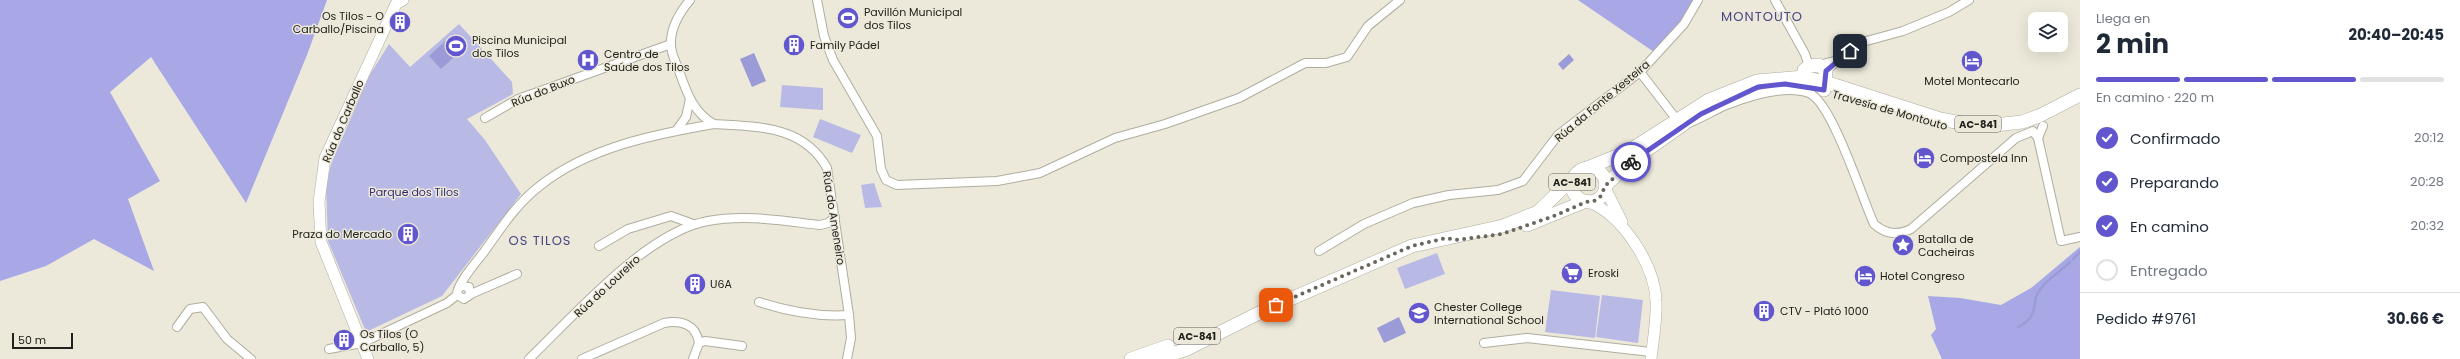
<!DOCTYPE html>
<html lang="es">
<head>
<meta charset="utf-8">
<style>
  body { margin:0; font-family:Poppins,sans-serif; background:#f2f2f3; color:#1f2937; height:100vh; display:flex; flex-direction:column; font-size:15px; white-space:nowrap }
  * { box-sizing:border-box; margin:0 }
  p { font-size:13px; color:#747a83 }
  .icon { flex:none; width:22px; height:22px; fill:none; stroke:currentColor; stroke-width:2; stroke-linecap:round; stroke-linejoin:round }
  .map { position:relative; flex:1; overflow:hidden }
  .sheet { display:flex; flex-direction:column; background:#fff; width:380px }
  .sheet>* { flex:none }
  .buttons { position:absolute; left:2028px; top:12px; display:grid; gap:8px }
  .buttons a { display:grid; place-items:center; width:40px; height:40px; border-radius:8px; background:#fff; box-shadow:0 4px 16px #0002; font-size:20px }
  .scale { position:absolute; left:12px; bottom:10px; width:61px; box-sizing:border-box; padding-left:4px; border:2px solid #22211b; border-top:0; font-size:11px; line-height:14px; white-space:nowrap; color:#22211b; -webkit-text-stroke:3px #ece9da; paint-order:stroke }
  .pin { position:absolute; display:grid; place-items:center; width:34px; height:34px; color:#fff; margin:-17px; border-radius:8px; box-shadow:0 2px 6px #0006 }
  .courier { position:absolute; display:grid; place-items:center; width:40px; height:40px; margin:-20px; border:3px solid #6256ce; border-radius:50%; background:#fff; color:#222; box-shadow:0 1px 5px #0007 }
  .head em { font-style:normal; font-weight:700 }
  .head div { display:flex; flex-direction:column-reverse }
  .head { display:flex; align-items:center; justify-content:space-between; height:68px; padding:0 16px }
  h1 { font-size:26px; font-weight:700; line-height:30px }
  .bar { display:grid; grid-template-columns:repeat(4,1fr); gap:6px 4px; align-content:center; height:48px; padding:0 16px }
  .bar i { height:5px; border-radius:3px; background:#e0e1e3 }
  .bar .active { background:#6256ce }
  .bar p { grid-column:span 4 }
  .line { display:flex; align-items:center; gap:10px; padding:0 16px; border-top:1px solid #e0e1e3 }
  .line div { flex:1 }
  ol { padding:0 16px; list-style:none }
  li { display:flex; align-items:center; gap:12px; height:44px }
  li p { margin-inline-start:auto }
  li .icon { padding:4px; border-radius:50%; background:#6256ce; color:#fff; stroke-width:4 }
  li:last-child { color:#747a83 }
  li i { width:22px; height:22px; border:2px solid #e0e1e3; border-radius:50% }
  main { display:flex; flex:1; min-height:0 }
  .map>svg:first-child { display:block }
  .green { fill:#b8bae5 }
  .forest { fill:#a7a8e5 }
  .water { fill:#9a9bd7 }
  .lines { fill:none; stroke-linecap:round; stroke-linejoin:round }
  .stream { stroke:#9a9bd7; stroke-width:2.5 }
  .street-casing { stroke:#afad9e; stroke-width:10 }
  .secondary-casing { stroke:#afad9e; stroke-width:12 }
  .primary-casing { stroke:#afad9e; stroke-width:14 }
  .street { stroke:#fff; stroke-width:8 }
  .secondary { stroke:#fff; stroke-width:11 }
  .primary { stroke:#fff; stroke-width:13 }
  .done { stroke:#69675e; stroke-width:4; stroke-dasharray:0 7.2 }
  .route { stroke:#6256ce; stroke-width:5 }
  .labels { text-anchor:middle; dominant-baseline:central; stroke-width:3; stroke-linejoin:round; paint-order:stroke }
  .shield { fill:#ece9da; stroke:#5f5d54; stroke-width:1 }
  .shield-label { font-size:10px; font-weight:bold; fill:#22211b }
  .poi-label { font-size:11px; fill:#22211b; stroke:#ece9da; text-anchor:start }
  .street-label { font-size:11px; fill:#22211b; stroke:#ece9da }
  .park-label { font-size:11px; fill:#332b72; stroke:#ece9da }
  .quarter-label { font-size:13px; letter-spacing:1px; fill:#494784; stroke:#ece9da }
</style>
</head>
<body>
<main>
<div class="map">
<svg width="2080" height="359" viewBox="0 0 2080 359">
  <rect width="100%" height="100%" fill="#ece9da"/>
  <!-- green -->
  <g class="green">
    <polygon points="459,24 512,82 513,94 467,119 485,140 521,194 442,296 366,332 328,241 326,187 331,164 369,76 389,44 410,67"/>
    <polygon points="782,85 823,88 823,110 780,107"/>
    <polygon points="820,119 861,135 852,153 813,137"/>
    <polygon points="874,183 882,207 865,208 861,185"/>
    <polygon points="1437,253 1445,274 1405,289 1397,268"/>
    <polygon points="1551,290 1600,296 1595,338 1545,332"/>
    <polygon points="1602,295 1643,300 1638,343 1596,337"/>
  </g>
  <!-- forest -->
  <g class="forest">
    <polygon points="0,0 327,0 307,55 246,203 151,57 110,92 160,181 128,199 154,271 94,239 46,266 0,281"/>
    <polygon points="1578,0 1694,0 1686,18 1657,54"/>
    <polygon points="2080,247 2080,359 1942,359 1931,335 1936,329 1928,296 1960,298 2001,305 2031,288"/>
  </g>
  <!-- water -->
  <g class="water">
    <polygon points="453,34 465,47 441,69 429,56"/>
    <polygon points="754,53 766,81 752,87 740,59"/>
    <polygon points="1569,54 1574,60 1563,70 1558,64"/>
    <polygon points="1399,317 1406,333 1384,343 1377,328"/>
  </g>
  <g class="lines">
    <!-- stream -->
    <g class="stream">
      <polyline points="2073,259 2080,252"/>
      <path d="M 2018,327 C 2043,314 2028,302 2042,287 C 2049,278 2061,271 2070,262"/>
    </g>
    <!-- street casing -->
    <g class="street-casing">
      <g id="street">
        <path d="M 690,0 C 680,12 670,28 671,45 C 671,53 675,61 678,68 C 686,90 692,112 714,124 C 758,127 803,125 827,168 L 849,315 L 851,338 L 847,359"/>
        <polyline points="817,0 824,36 833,60 877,136 881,169 886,180 897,185 997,181 1040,173 1115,138 1165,124 1239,98 1305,63 1326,63 1347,57 1368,26 1400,0"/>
        <polyline points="1775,0 1805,54 1809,66"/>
        <polyline points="1838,60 1863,42 1903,31 1949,12 1969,0"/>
        <polyline points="1819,65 1838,60 1826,71"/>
        <polyline points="1640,72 1677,120"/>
        <polyline points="485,118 518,99 671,44"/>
        <path d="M 1682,126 C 1698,120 1711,112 1726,105 C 1749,96 1784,84 1809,93 C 1832,102 1862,198 1874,224 C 1885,234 1897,236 1911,229 L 2016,138 L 2033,131 L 2038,138 L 2061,241 L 2080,237"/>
        <polyline points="676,131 686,117 690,99"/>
        <polyline points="2038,138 2043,126"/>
        <polyline points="599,246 628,229 671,216 693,224"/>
        <polyline points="1319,251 1364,224 1413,203 1449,195 1498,190 1523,181 1558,135 1640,72 1684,24 1698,0"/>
        <polyline points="471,294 517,274"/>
        <polyline points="457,295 464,299 470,295 469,287 460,286"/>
        <path d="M 759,302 C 787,311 820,317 849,315"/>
        <polyline points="177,327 190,309 203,307 227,339 251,359"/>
        <polyline points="1484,343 1527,338 1651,352"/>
        <path d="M 329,349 L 362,343 L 447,303 L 457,295 C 456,285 477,261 484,252 C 501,228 517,203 541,185 C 589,147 656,134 714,124"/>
        <path d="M 529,359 C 574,316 646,232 708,221 C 745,214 784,221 820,225 L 828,223 L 835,217"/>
        <path d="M 582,359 L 664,323 C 681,320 696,324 699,343"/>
        <polyline points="693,359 699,343 705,341 742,346"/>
      </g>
    </g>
    <!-- secondary casing -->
    <g class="secondary-casing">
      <g id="secondary">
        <polyline points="1605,188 1622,222"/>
        <path d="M 1589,202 C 1622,215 1655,265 1656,301 C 1657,320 1653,340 1651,359"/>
        <polyline points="368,359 321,242 319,202 325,158 396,4 403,0"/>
      </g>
    </g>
    <!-- primary casing -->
    <g class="primary-casing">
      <g id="primary">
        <polyline points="1804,85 1804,70 1809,66 1819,65 1826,71 1824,90"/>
        <polyline points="1587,168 1627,152 1709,100 1757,81 1803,77 1825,82 1940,119 1967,124 1995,125 2022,122 2039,116 2080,95"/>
        <circle cx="1589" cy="185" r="17"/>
        <polyline points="1605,186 1630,162 1684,124"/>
        <polyline points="1527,225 1586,201"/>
        <polyline points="1131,359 1168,346"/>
        <polyline points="1157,359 1187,349 1263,311 1412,246 1503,226 1538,212 1573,178"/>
      </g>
    </g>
    <!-- street -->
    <use href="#street" class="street"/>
    <!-- secondary -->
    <use href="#secondary" class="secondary"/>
    <!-- primary -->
    <use href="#primary" class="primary"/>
  </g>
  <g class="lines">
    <!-- done -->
    <polyline class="done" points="1276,305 1412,246 1446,238 1456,240 1502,234 1554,216 1586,202 1594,201 1601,196 1605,186 1631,162"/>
    <!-- route -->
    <polyline class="route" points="1631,162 1701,114 1758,87 1785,84 1824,90 1826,71 1850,51"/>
  </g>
  <!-- icons -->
  <defs>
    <g id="stadium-disc" transform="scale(1.15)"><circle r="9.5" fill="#6256ce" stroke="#ece9da"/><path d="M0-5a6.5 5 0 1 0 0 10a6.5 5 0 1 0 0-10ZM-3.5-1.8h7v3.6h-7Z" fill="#fff"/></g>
    <g id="building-disc" transform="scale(1.15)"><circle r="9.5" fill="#6256ce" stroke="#ece9da"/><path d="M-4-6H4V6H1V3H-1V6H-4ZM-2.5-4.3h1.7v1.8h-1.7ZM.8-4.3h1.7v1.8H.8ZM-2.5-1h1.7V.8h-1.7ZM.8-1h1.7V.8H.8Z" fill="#fff"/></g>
    <g id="hospital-disc" transform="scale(1.15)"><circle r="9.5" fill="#6256ce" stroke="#ece9da"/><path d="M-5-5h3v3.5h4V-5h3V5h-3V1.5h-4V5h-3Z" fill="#fff"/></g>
    <g id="hotel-disc" transform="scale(1.15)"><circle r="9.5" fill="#6256ce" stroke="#ece9da"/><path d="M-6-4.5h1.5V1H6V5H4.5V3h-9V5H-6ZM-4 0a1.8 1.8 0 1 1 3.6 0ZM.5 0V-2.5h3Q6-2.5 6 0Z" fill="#fff"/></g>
    <g id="sight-disc" transform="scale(1.15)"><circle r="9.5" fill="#6256ce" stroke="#ece9da"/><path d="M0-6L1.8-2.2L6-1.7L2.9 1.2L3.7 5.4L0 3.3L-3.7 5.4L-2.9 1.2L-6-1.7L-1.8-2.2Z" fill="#fff"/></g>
    <g id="supermarket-disc" transform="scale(1.15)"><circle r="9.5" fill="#6256ce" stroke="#ece9da"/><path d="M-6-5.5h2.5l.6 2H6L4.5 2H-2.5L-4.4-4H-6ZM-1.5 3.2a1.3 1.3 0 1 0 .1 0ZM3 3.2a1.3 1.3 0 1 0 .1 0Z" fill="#fff"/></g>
    <g id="school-disc" transform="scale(1.15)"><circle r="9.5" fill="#6256ce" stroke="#ece9da"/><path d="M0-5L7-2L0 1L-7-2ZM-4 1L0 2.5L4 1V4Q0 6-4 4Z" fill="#fff"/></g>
  </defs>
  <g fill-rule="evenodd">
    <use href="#stadium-disc" x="848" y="18"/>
    <use href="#building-disc" x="400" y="22"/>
    <use href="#building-disc" x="794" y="45"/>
    <use href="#stadium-disc" x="456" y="46"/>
    <use href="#hospital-disc" x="588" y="60"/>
    <use href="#hotel-disc" x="1972" y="61"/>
    <use href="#hotel-disc" x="1924" y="158"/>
    <use href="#building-disc" x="408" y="234"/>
    <use href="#sight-disc" x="1903" y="245"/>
    <use href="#supermarket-disc" x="1572" y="273"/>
    <use href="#hotel-disc" x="1865" y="276"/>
    <use href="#building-disc" x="695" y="284"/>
    <use href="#building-disc" x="1764" y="311"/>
    <use href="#school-disc" x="1419" y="313"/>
    <use href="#building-disc" x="344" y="340"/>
  </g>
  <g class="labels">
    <!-- shield labels -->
    <g class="shield">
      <rect x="1955" y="116" width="46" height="16" rx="3"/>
      <rect x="1549" y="174" width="46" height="16" rx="3"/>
      <rect x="1174" y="328" width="46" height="16" rx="3"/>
    </g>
    <g class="shield-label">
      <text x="1978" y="124">AC-841</text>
      <text x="1572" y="182">AC-841</text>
      <text x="1197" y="336">AC-841</text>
    </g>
    <!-- poi labels -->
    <g class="poi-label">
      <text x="864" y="12">Pavillón Municipal<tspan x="864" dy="13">dos Tilos</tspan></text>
      <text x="384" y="16" text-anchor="end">Os Tilos - O<tspan x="384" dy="13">Carballo/Piscina</tspan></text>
      <text x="472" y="40">Piscina Municipal<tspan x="472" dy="13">dos Tilos</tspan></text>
      <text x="810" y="45">Family Pádel</text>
      <text x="604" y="54">Centro de<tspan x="604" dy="13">Saúde dos Tilos</tspan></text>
      <text x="1972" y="81" text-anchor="middle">Motel Montecarlo</text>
      <text x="1940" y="158">Compostela Inn</text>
      <text x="392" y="234" text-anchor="end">Praza do Mercado</text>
      <text x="1918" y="239">Batalla de<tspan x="1918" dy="13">Cacheiras</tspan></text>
      <text x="1588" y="273">Eroski</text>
      <text x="1880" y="276">Hotel Congreso</text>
      <text x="710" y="284">U6A</text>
      <text x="1434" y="307">Chester College<tspan x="1434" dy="13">International School</tspan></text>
      <text x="1780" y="311">CTV - Plató 1000</text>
      <text x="360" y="334">Os Tilos (O<tspan x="360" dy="13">Carballo, 5)</tspan></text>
    </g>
    <!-- street labels -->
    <g class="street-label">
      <text transform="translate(543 91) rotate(-22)">Rúa do Buxo</text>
      <text transform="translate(1602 101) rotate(-40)">Rúa da Fonte Xesteira</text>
      <text transform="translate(1890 110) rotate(16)">Travesía de Montouto</text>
      <text transform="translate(343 121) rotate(-67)">Rúa do Carballo</text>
      <text transform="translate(834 218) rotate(81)">Rúa do Ameneiro</text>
      <text transform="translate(607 286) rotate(-43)">Rúa do Loureiro</text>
    </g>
    <!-- park labels -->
    <g class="park-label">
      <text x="414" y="192">Parque dos Tilos</text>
    </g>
    <!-- quarter labels -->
    <g class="quarter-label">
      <text x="1762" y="16">MONTOUTO</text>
      <text x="540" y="240">OS TILOS</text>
    </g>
  </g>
</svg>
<div class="buttons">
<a><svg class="icon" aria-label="layers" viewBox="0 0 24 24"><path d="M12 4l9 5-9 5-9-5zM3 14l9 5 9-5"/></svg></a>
</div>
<div class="scale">50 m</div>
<div class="pin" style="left:1276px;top:305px;background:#ea580c"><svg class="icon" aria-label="bag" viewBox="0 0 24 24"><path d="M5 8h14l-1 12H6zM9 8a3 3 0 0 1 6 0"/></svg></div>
<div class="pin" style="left:1850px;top:51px;background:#1f2937"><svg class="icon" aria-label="home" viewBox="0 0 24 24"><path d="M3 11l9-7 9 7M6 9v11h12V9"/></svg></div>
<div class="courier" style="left:1631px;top:162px"><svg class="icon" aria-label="bike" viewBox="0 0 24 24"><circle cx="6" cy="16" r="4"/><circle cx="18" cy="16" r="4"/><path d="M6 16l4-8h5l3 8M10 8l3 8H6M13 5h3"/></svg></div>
</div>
<section class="sheet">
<div class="head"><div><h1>2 min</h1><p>Llega en</p></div><em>20:40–20:45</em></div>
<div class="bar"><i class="active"></i><i class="active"></i><i class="active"></i><i></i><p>En camino · 220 m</p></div>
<ol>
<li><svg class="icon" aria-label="check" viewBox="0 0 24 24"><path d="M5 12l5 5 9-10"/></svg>Confirmado<p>20:12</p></li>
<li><svg class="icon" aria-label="check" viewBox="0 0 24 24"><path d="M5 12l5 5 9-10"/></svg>Preparando<p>20:28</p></li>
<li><svg class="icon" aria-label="check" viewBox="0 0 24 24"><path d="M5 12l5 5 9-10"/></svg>En camino<p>20:32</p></li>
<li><i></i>Entregado</li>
</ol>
<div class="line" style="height:52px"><div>Pedido #9761</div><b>30.66 €</b></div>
</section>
</main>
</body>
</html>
